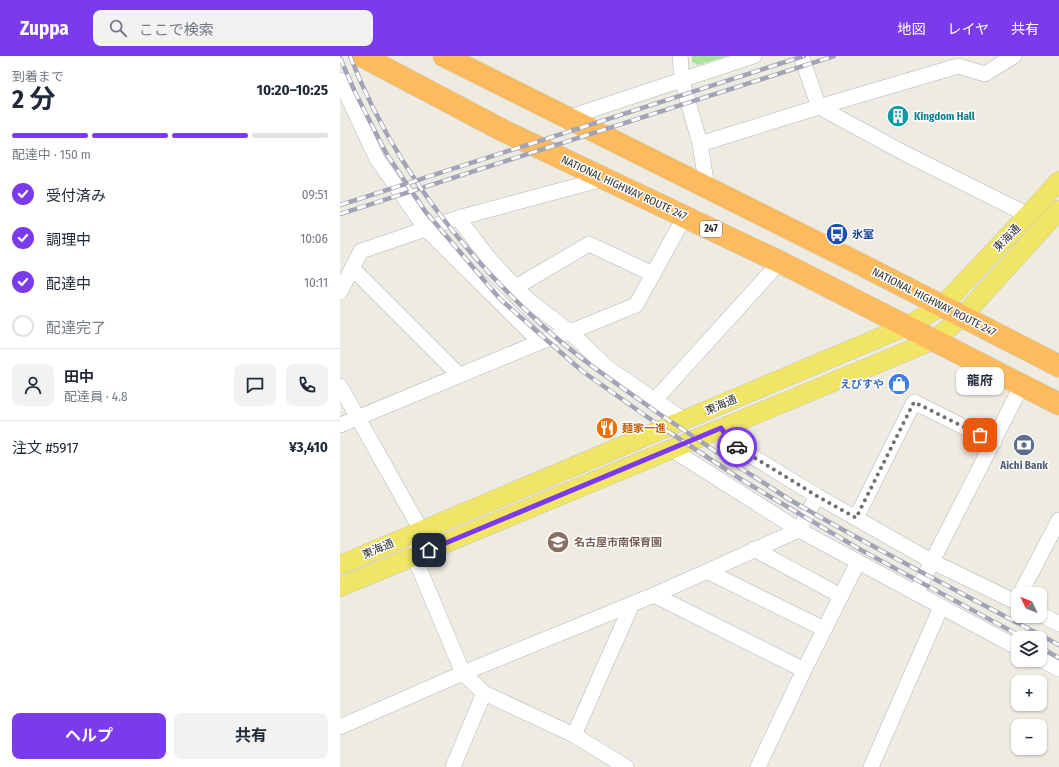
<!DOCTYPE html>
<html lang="ja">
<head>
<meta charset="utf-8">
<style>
  body { margin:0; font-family:"Fira Sans Condensed","Noto Sans JP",sans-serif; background:#f2f2f3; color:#1f2937; height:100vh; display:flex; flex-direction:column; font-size:15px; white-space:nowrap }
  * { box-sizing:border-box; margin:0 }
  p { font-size:13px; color:#747a83 }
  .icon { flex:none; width:22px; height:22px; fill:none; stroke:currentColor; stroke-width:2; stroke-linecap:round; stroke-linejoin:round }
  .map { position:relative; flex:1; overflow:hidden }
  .sheet { display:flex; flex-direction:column; background:#fff; width:340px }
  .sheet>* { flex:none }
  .needle { width:26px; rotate:313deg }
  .buttons { position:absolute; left:671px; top:531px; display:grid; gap:8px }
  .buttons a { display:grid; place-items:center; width:36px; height:36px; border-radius:8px; background:#fff; box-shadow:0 1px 3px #0004; font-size:20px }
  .pin { position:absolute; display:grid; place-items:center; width:34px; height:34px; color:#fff; margin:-17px; border-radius:8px; box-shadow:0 2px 6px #0006 }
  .courier { position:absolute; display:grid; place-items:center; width:40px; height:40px; margin:-20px; border:3px solid #7c3aed; border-radius:50%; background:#fff; color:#222; box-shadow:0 1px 5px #0007 }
  .bubble { position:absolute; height:28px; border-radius:8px; background:#fff; box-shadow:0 1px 3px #0004; font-size:13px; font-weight:700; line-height:28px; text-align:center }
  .head em { font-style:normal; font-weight:700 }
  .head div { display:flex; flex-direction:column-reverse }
  .head { display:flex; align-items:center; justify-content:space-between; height:68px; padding:0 12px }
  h1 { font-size:26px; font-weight:700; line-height:30px }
  .bar { display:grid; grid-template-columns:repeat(4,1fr); gap:6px 4px; align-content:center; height:48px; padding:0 12px }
  .bar i { height:5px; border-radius:3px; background:#e0e1e3 }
  .bar .on { background:#7c3aed }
  .bar p { grid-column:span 4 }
  .line { display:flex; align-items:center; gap:10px; padding:0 12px; border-top:1px solid #e0e1e3 }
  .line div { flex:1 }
  .round { display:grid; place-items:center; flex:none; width:42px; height:42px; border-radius:8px; background:#f2f2f3 }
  ol { padding:0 12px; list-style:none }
  li { display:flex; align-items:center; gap:12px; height:44px }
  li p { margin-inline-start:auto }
  li .icon { padding:4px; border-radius:50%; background:#7c3aed; color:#fff; stroke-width:4 }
  li:last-child { color:#747a83 }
  li i { width:22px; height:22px; border:2px solid #e0e1e3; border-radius:50% }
  .primary-button { display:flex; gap:8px; margin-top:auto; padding:8px 12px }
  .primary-button a { flex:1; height:46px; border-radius:8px; background:#7c3aed; color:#fff; font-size:16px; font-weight:700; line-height:46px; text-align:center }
  .primary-button a+a { background:#f2f2f3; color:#1f2937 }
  header { display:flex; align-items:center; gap:24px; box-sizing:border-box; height:56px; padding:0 20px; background:#7c3aed; color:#fff }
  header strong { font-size:19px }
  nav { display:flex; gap:22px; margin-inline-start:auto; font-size:14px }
  .search { width:280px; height:36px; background:#f2f2f3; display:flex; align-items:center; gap:10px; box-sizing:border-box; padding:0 14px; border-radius:8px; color:#747a83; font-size:15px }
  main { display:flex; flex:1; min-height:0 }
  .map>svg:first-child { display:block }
  .green { fill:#abe49e }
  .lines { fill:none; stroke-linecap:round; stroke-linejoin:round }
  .minor-casing { stroke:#b4b4c0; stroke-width:16 }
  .major-casing { stroke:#c9c9c9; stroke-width:20 }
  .highway-casing { stroke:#c9c9c9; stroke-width:23 }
  .minor { stroke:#fff; stroke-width:15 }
  .major { stroke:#f0e564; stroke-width:19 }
  .highway { stroke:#fdbb5d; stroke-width:22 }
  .rail-casing { stroke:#a3a3b7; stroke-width:4.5 }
  .rail { stroke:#fff; stroke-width:3; stroke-dasharray:9; stroke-linecap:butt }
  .done { stroke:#71706d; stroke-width:4; stroke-dasharray:0 7.2 }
  .route { stroke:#7c3aed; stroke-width:5 }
  .labels { text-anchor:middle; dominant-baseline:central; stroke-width:3; stroke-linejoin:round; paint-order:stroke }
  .shield { fill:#fff; stroke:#6d6d6d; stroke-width:1 }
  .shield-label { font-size:10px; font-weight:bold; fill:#2e2e2e }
  .culture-label { font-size:11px; font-weight:bold; fill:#0d838f; stroke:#fff; text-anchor:start }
  .street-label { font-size:11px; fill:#2e2e2e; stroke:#fff }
  .transit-label { font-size:11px; font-weight:bold; fill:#164399; stroke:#fff; text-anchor:start }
  .shop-label { font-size:11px; font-weight:bold; fill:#366cbe; stroke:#fff; text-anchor:end }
  .food-label { font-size:11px; font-weight:bold; fill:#c56008; stroke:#fff; text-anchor:start }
  .service-label { font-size:11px; font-weight:bold; fill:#4e5e75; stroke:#fff }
  .education-label { font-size:11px; font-weight:bold; fill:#785e54; stroke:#fff; text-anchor:start }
</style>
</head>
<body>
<header>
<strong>Zuppa</strong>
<div class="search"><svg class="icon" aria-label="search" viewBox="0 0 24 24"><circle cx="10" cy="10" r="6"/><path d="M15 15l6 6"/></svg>ここで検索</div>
<nav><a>地図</a><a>レイヤ</a><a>共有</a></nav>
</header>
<main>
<section class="sheet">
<div class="head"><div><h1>2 分</h1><p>到着まで</p></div><em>10:20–10:25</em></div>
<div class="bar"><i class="on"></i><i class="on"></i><i class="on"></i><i></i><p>配達中 · 150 m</p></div>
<ol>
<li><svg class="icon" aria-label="check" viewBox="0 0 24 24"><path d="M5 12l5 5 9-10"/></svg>受付済み<p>09:51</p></li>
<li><svg class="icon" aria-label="check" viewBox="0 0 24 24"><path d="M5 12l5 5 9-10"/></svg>調理中<p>10:06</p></li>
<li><svg class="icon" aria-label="check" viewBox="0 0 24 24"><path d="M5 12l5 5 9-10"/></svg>配達中<p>10:11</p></li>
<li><i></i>配達完了</li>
</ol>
<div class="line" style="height:72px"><a class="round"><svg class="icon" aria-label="person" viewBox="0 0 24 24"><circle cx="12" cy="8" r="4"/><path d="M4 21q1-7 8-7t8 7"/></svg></a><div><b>田中</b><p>配達員 · 4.8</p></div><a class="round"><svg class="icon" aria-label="chat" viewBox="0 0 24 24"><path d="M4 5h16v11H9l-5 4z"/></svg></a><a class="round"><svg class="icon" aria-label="phone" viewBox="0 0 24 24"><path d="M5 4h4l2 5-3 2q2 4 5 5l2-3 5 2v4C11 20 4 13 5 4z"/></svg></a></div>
<div class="line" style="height:52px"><div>注文 #5917</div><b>¥3,410</b></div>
<div class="primary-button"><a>ヘルプ</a><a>共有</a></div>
</section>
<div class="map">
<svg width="719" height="711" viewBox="0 0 719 711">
  <rect width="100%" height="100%" fill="#eeebe1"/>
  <!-- green -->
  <polygon class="green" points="352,0 388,0 358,9 352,6"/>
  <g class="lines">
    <!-- minor casing -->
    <g class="minor-casing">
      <g id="minor">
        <polyline points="340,0 342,24 360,88 367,131"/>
        <polyline points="461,0 479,51 566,98 688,159"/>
        <polyline points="0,24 37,103 86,173 200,286"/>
        <polyline points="227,62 414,0"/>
        <polyline points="360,88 479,51 618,10 645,18 674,0"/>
        <polyline points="118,162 151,205 188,244 230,276 269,313 344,364"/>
        <polyline points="12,212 119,319"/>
        <polyline points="176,231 249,188 313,218"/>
        <polyline points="0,236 21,195 118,162 263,123"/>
        <polyline points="0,330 81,474 74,500 123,617 144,637 234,679 286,711"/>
        <polyline points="314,345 440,206"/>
        <polyline points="0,369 200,286 230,276 296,249 345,160"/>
        <polyline points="381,372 392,388 477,440 593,506 678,547"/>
        <polyline points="331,393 459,474 678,592"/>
        <polyline points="516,462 574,346 654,386"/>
        <polyline points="414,493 501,540"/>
        <polyline points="369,516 484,573"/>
        <polyline points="576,537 682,329"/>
        <polyline points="680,538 719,464"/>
        <polyline points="314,539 464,614"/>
        <polyline points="700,558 719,568"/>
        <polyline points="700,603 719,613"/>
        <polyline points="0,671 123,617 314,539 459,474 477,440"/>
        <polyline points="234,679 292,548"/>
        <polyline points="113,711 144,637"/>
        <polyline points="418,711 464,614 518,506"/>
        <polyline points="531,711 601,551"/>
      </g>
    </g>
    <!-- major casing -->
    <g class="major-casing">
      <g id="major">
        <polyline points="0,509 567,270 602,250 688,159 719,125"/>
        <polyline points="0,531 594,284 622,261 719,154"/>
      </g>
    </g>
    <!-- highway casing -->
    <g class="highway-casing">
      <g id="highway">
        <polyline points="22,0 162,74 440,206 719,348"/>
        <polyline points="104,0 524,210 719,310"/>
      </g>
    </g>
    <!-- minor -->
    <use href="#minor" class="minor"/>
    <!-- major -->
    <use href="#major" class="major"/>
    <!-- highway -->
    <use href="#highway" class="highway"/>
    <!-- rail casing -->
    <g class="rail-casing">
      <g id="rail">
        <path d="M 10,0 C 51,105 121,196 204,271 C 239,303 279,329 318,357 C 348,377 378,397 408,417 C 423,426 437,436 452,445 C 540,496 630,541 719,589"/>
        <polyline points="0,2 15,36 46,97 85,155 160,243 242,315 323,372 402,424 521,494 684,582"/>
        <polyline points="0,149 464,0"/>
        <polyline points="0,158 494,0"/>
        <polyline points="700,591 719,602"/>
      </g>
    </g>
    <!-- rail -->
    <use href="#rail" class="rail"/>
  </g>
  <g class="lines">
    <!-- done -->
    <polyline class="done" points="397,391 477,440 516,462 574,346 640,379"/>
    <!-- route -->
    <polyline class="route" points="89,494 381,372 392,388 397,391"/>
  </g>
  <!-- icons -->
  <defs>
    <g id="building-disc" transform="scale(1.15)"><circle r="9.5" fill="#0f9aa8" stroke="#fff"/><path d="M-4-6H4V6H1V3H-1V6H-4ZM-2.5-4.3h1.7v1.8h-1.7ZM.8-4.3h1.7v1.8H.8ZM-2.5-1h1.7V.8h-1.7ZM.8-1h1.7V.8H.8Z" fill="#fff"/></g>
    <g id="bus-disc" transform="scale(1.15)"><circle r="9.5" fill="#1a4fb4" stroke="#fff"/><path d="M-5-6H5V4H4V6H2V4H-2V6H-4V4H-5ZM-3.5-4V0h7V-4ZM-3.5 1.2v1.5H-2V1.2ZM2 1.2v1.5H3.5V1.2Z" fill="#fff"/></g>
    <g id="shop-disc" transform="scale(1.15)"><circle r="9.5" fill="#3f7fe0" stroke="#fff"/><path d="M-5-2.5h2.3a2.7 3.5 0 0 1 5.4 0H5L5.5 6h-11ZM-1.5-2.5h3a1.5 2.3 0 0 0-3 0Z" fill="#fff"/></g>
    <g id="restaurant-disc" transform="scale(1.15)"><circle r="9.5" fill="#e8710a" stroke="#fff"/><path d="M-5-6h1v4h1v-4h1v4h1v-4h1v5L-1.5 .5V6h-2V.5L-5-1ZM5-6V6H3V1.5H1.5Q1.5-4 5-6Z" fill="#fff"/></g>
    <g id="bank-disc" transform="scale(1.15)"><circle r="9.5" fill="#5c6f8a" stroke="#fff"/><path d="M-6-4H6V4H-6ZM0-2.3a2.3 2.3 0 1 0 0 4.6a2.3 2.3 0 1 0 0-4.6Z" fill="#fff"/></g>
    <g id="school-disc" transform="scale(1.15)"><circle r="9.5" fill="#8d6e63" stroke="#fff"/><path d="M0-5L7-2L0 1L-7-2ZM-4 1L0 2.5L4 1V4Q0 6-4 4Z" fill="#fff"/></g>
  </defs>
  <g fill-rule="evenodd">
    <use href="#building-disc" x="558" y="60"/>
    <use href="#bus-disc" x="497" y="178"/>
    <use href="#shop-disc" x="559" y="328"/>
    <use href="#restaurant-disc" x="267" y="372"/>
    <use href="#bank-disc" x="684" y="389"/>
    <use href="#school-disc" x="218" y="486"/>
  </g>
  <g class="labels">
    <!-- shield labels -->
    <rect class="shield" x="360" y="165" width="22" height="16" rx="3"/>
    <g class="shield-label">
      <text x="371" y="173">247</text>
    </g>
    <!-- culture labels -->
    <g class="culture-label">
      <text x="574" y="60">Kingdom Hall</text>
    </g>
    <!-- street labels -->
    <g class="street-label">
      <text transform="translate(284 132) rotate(25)">NATIONAL HIGHWAY ROUTE 247</text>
      <text transform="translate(667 182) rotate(-46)">東海通</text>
      <text transform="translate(594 246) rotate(27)">NATIONAL HIGHWAY ROUTE 247</text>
      <text transform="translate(381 349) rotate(-23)">東海通</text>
      <text transform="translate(38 493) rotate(-23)">東海通</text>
    </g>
    <!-- transit labels -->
    <g class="transit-label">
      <text x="512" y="178">氷室</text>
    </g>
    <!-- shop labels -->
    <g class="shop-label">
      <text x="544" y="328">えびすや</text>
    </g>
    <!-- food labels -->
    <g class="food-label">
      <text x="282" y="372">麺家一進</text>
    </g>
    <!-- service labels -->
    <g class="service-label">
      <text x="684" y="409">Aichi Bank</text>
    </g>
    <!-- education labels -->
    <g class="education-label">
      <text x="234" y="486">名古屋市南保育園</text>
    </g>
  </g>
</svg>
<div class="buttons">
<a><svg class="needle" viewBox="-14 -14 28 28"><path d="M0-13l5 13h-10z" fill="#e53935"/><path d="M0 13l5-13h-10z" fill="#747a83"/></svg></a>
<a><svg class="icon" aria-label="layers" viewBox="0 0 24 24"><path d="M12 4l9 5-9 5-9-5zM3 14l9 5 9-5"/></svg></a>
<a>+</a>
<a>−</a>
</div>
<div class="pin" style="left:640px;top:379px;background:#ea580c"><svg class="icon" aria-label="bag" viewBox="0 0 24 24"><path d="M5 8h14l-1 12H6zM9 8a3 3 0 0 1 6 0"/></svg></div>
<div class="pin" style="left:89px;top:494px;background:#1f2937"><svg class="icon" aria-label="home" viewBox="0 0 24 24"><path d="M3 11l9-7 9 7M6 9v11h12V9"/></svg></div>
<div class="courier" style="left:397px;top:391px"><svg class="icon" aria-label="car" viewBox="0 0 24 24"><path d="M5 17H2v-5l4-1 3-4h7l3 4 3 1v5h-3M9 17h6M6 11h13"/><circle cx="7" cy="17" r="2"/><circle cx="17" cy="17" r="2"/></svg></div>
<div class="bubble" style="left:616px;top:311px;width:48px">龍府</div>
</div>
</main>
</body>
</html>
